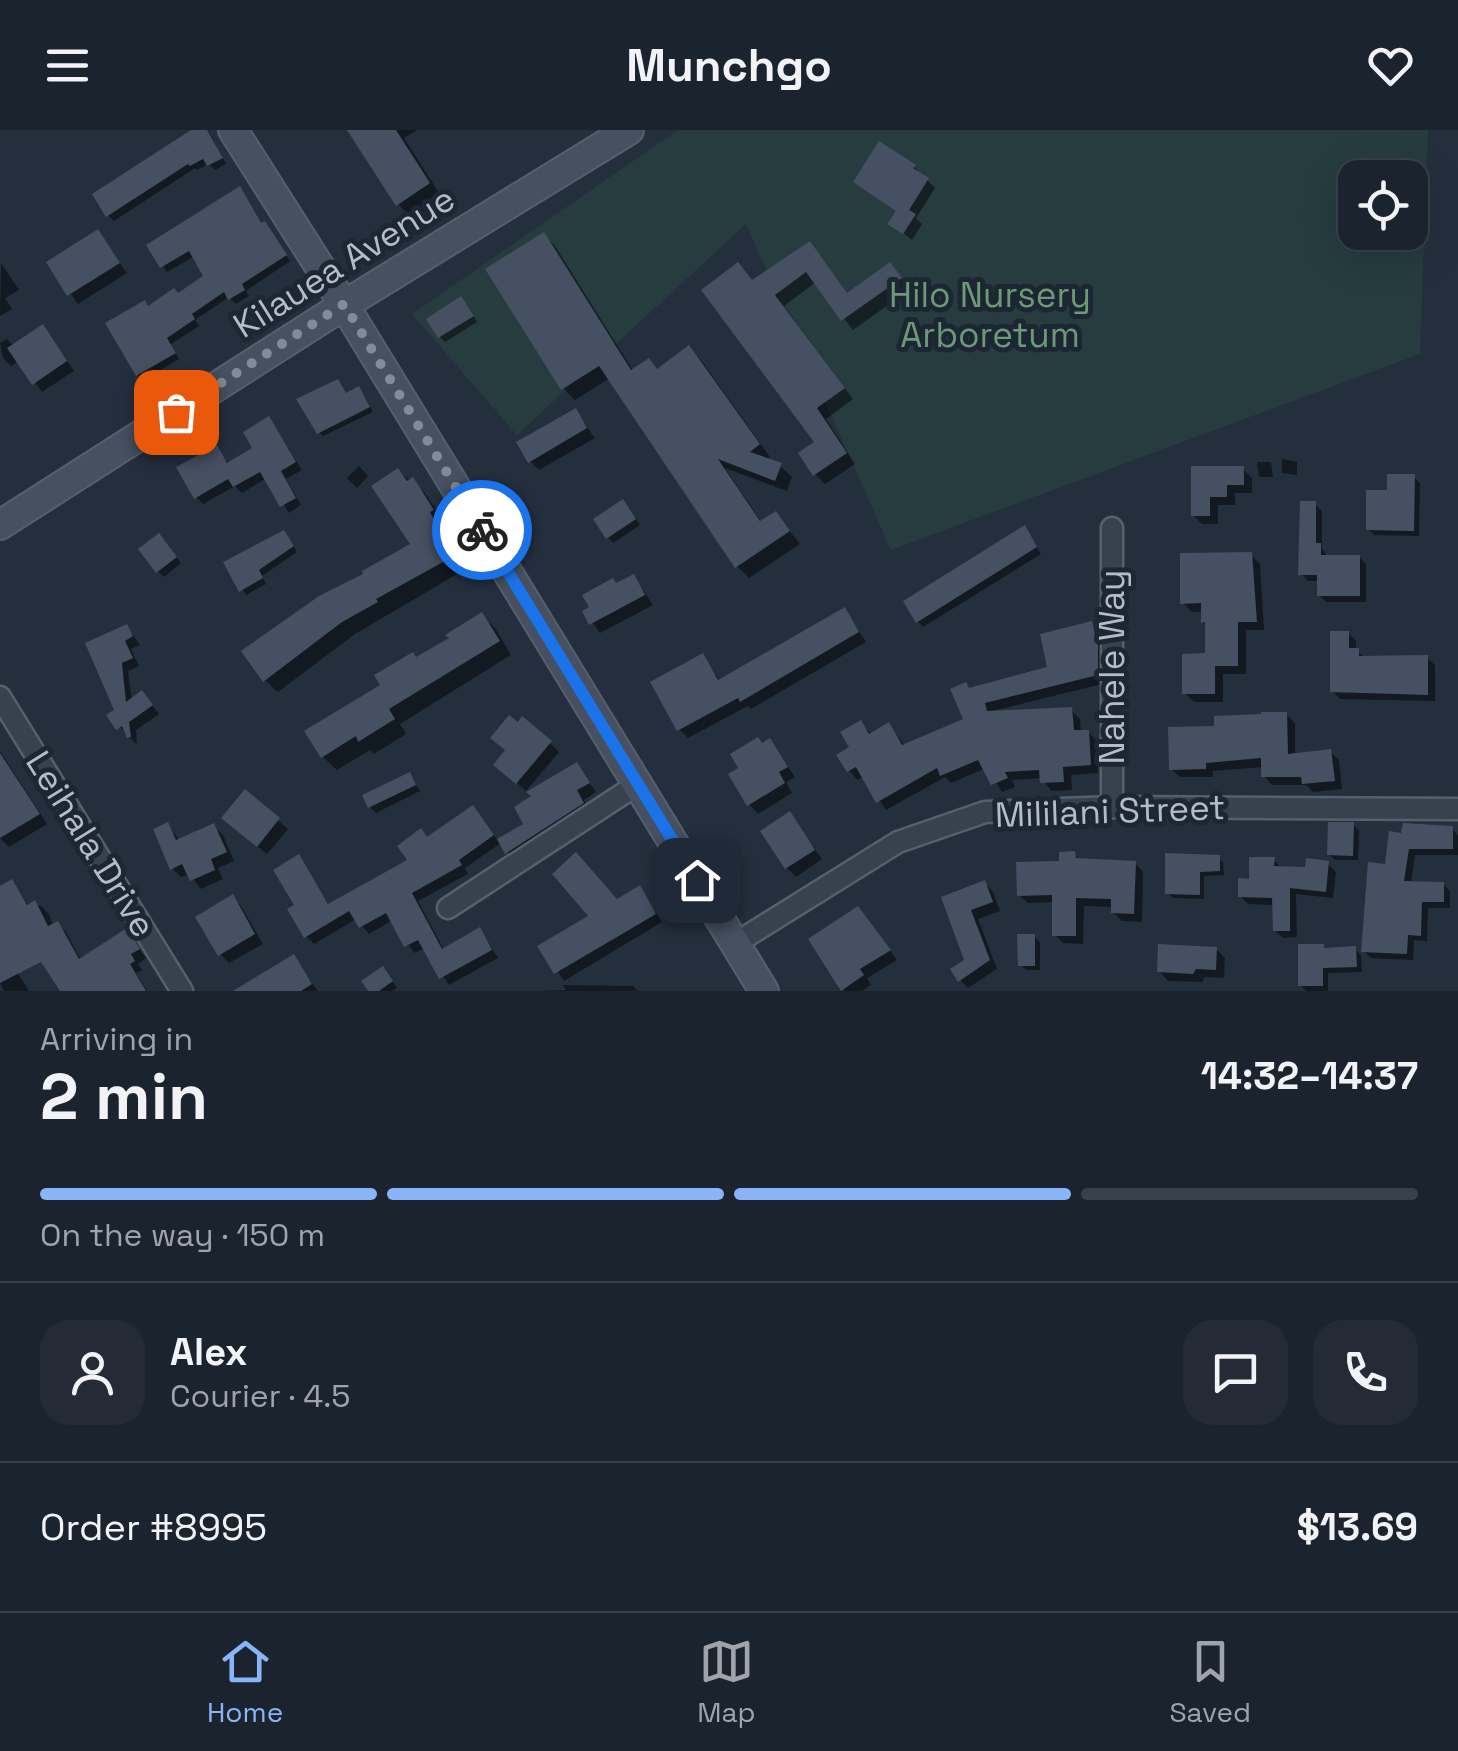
<!DOCTYPE html>
<html lang="en">
<head>
<meta charset="utf-8">
<style>
  body { margin:0; font-family:"Space Grotesk",sans-serif; background:#242b36; color:#f1f3f6; height:100vh; display:flex; flex-direction:column; font-size:38px; white-space:nowrap }
  * { box-sizing:border-box; margin:0 }
  p { font-size:32px; color:#a0a4aa }
  .icon { flex:none; width:55px; height:55px; fill:none; stroke:currentColor; stroke-width:2; stroke-linecap:round; stroke-linejoin:round }
  .map { position:relative; height:861px; overflow:hidden }
  .sheet { display:flex; flex-direction:column; background:#1b232e; flex:1 }
  .sheet>* { flex:none }
  .buttons { position:absolute; left:1338px; top:30px; display:grid; gap:20px }
  .buttons a { display:grid; place-items:center; width:90px; height:90px; border-radius:20px; background:#1b232e; box-shadow:0 10px 40px #0002,0 0 0 2px #39404a; font-size:50px }
  .pin { position:absolute; display:grid; place-items:center; width:85px; height:85px; color:#fff; margin:-42px; border-radius:20px; box-shadow:0 5px 15px #0006 }
  .courier { position:absolute; display:grid; place-items:center; width:100px; height:100px; margin:-50px; border:8px solid #1a73e8; border-radius:50%; background:#fff; color:#222; box-shadow:0 2px 12px #0007 }
  .overview em { font-style:normal; font-weight:700 }
  .overview div { display:flex; flex-direction:column-reverse }
  .overview { display:flex; align-items:center; justify-content:space-between; height:170px; padding:0 40px }
  h1 { font-size:65px; font-weight:700; line-height:75px }
  .bar { display:grid; grid-template-columns:repeat(4,1fr); gap:15px 10px; align-content:center; height:120px; padding:0 40px }
  .bar i { height:12px; border-radius:8px; background:#39404a }
  .bar .active { background:#8ab4f8 }
  .bar p { grid-column:span 4 }
  .line { display:flex; align-items:center; gap:25px; padding:0 40px; border-top:2px solid #39404a }
  .line div { flex:1 }
  .round { display:grid; place-items:center; flex:none; width:105px; height:105px; border-radius:30px; background:#242b36 }
  header { display:flex; justify-content:space-between; align-items:center; height:130px; padding:0 40px; background:#1b232e; font-size:45px; font-weight:700 }
  .menu { display:flex; justify-content:space-around; align-items:center; height:140px; border-top:2px solid #39404a; background:#1b232e; font-size:28px; color:#a0a4aa }
  .menu a { display:grid; justify-items:center; gap:5px }
  .menu .active { color:#8ab4f8 }
  .map>svg:first-child { display:block }
  .green { fill:#263c3f; fill-rule:evenodd }
  .shadow { fill:#0007 }
  .building { fill:#455162 }
  .lines { fill:none; stroke-linecap:round; stroke-linejoin:round }
  .street-casing { stroke:#565f6c; stroke-width:25 }
  .secondary-casing { stroke:#565f6c; stroke-width:32 }
  .street { stroke:#38414e; stroke-width:20 }
  .secondary { stroke:#465061; stroke-width:28 }
  .done { stroke:#828b98; stroke-width:10; stroke-dasharray:0 18 }
  .route { stroke:#1a73e8; stroke-width:12 }
  .labels { text-anchor:middle; dominant-baseline:central; stroke-width:10; stroke-linejoin:round; paint-order:stroke }
  .street-label { font-size:35px; fill:#b4bcc9; stroke:#1d2633 }
  .park-label { font-size:35px; fill:#6b9a76; stroke:#1d2633 }
</style>
</head>
<body>
<header><svg class="icon" aria-label="menu" viewBox="0 0 24 24"><path d="M4 6h16M4 12h16M4 18h16"/></svg>Munchgo<svg class="icon" aria-label="heart" viewBox="0 0 24 24"><path d="M12 20l-8-8c-3-5 5-10 8-4 3-6 11-1 8 4z"/></svg></header>
<div class="map">
<svg width="1458" height="861" viewBox="0 0 1458 861">
  <rect width="100%" height="100%" fill="#242f3e"/>
  <!-- green -->
  <path class="green" d="M 678,0 L 1428,0 L 1420,224 L 891,420 L 746,94 L 517,305 L 412,184 ZM 1355,48 L 1410,48 L 1410,102 L 1355,102 Z"/>
  <!-- shadow -->
  <g class="shadow">
    <polygon points="196,0 209,2 226,34 215,40 209,34 197,40 195,38 114,91 108,85"/>
    <polygon points="350,0 417,0 404,8 443,69 413,89 398,74"/>
    <polygon points="880,14 914,37 935,58 916,88 922,94 912,110 891,93 898,82 856,51"/>
    <polygon points="262,96 270,100 290,131 246,161 249,166 236,174 229,167 195,190 199,196 171,214 179,229 143,250 138,245 149,178 178,166 207,147 195,126 167,142 149,115"/>
    <polygon points="97,102 127,143 78,174 49,133"/>
    <polygon points="543,105 555,116 634,242 659,241 689,218 701,230 770,327 766,330 780,336 792,347 787,361 725,338 762,393 776,384 800,414 749,448 737,436 610,248 575,270 563,258 489,140"/>
    <polygon points="820,125 848,165 890,135 910,159 853,200 816,152 784,176 853,269 826,289 855,334 825,354 815,344 817,313 753,152"/>
    <polygon points="1,133 19,160 5,168 12,179 0,186"/>
    <polygon points="467,175 477,192 445,212 440,207"/>
    <polygon points="43,197 74,241 42,262 19,231 11,236 3,228 0,213 7,209 14,216"/>
    <polygon points="363,263 373,282 323,306 319,302 347,265"/>
    <polygon points="575,281 595,308 539,340 530,331"/>
    <polygon points="269,289 302,340 286,349 301,375 289,383 267,348 242,363 235,356 203,374 196,367 216,318 229,334 256,319"/>
    <polygon points="1282,329 1297,332 1297,345 1282,343"/>
    <polygon points="1257,332 1271,332 1273,347 1259,347"/>
    <polygon points="359,336 368,346 357,358 347,348"/>
    <polygon points="1193,339 1243,339 1252,348 1252,363 1235,363 1235,375 1218,375 1218,394 1202,394 1193,385"/>
    <polygon points="398,341 425,363 445,393 441,396 464,440 355,504 278,562 265,550 413,415"/>
    <polygon points="1414,347 1420,353 1419,406 1374,405 1368,399 1389,363"/>
    <polygon points="1315,374 1322,381 1322,418 1327,427 1359,427 1366,434 1366,472 1326,472 1319,465 1319,451 1308,451 1301,444"/>
    <polygon points="629,378 640,395 613,413 608,407"/>
    <polygon points="1024,398 1041,424 923,497 918,492"/>
    <polygon points="289,408 297,422 262,446 266,454 246,465 227,433"/>
    <polygon points="164,412 181,433 164,447 158,441"/>
    <polygon points="1251,425 1260,434 1264,500 1246,500 1246,544 1223,544 1223,572 1194,572 1185,563 1207,526 1207,496 1203,492 1203,482 1192,482 1183,473"/>
    <polygon points="634,447 653,475 600,503 585,482"/>
    <polygon points="844,480 866,512 751,579 748,576 688,608 679,599 703,526 721,552"/>
    <polygon points="481,485 495,498 511,525 400,594 406,604 374,624 370,620 337,640 323,627 383,556"/>
    <polygon points="1091,494 1100,503 1106,526 1106,553 993,581 1071,580 1080,589 1081,602 1088,602 1097,611 1098,643 1071,645 1072,660 1051,661 1042,648 1012,650 1015,657 1002,662 986,638 951,653 945,647 886,680 863,646 858,650 849,641 861,593 872,605 889,595 905,616 967,591 971,560 1050,538"/>
    <polygon points="127,497 140,515 131,519 139,536 128,541 132,571 150,572 159,584 136,600 137,615 110,586 118,581 88,515"/>
    <polygon points="1348,503 1356,511 1356,521 1366,528 1427,528 1435,535 1435,571 1340,569 1333,561"/>
    <polygon points="1286,584 1295,593 1295,625 1330,622 1339,630 1342,659 1313,662 1306,655 1272,655 1264,646 1264,637 1213,641 1213,647 1180,647 1171,639"/>
    <polygon points="770,611 795,647 786,652 792,663 758,684 749,674 763,615"/>
    <polygon points="550,613 559,622 526,661 506,643"/>
    <polygon points="0,621 47,694 9,717 0,708"/>
    <polygon points="577,635 596,662 584,670 591,682 515,731 501,713 465,738 468,744 418,771 444,820 480,801 498,828 449,855 425,818 414,823 393,790 369,804 356,789 314,814 306,806 297,776 298,728 330,776 410,730 429,710 480,686 498,711 527,695"/>
    <polygon points="409,645 420,661 376,683 370,677 366,666"/>
    <polygon points="245,662 288,699 267,724 233,697"/>
    <polygon points="789,684 822,729 796,747 787,738"/>
    <polygon points="168,695 180,711 214,696 223,705 234,731 218,738 223,749 201,759 189,744 181,747 172,738"/>
    <polygon points="1353,695 1359,700 1358,730 1335,730 1329,724"/>
    <polygon points="1452,699 1458,705 1458,725 1415,725 1411,754 1443,754 1450,761 1450,778 1428,778 1427,811 1414,810 1413,830 1371,828 1364,821 1387,737 1403,706"/>
    <polygon points="1074,724 1082,731 1135,733 1143,742 1142,792 1122,791 1113,782 1114,777 1084,776 1083,814 1063,813 1055,805 1055,772 1028,773 1019,765"/>
    <polygon points="1218,728 1223,732 1224,745 1204,746 1204,769 1173,768 1168,763"/>
    <polygon points="1274,730 1282,739 1307,739 1328,734 1336,742 1333,768 1296,764 1297,807 1283,808 1275,800 1275,775 1248,774 1240,766"/>
    <polygon points="12,752 29,776 41,776 49,784 53,796 58,794 66,802 81,830 126,801 146,828 138,834 142,840 136,843 147,861 63,861 28,807 4,821 29,861 4,861 0,853 0,759"/>
    <polygon points="985,753 993,762 1000,781 978,789 997,839 968,858 960,850 967,831 944,768"/>
    <polygon points="639,759 662,792 564,851 541,817"/>
    <polygon points="232,767 241,776 263,814 229,833 220,824"/>
    <polygon points="866,788 897,830 867,848 871,855 862,861 844,861"/>
    <polygon points="1034,806 1040,812 1040,840 1026,840 1020,834"/>
    <polygon points="1216,819 1225,828 1224,848 1205,847 1202,852 1168,851 1159,841"/>
    <polygon points="1355,819 1361,825 1362,842 1328,843 1328,861 1306,861 1300,855 1326,820"/>
    <polygon points="293,827 318,861 251,861"/>
    <polygon points="388,845 397,858 392,861 371,861"/>
    <polygon points="563,855 633,856 638,861 537,861 566,860"/>
  </g>
  <!-- building -->
  <g class="building">
    <polygon points="191,0 207,0 223,28 207,36 203,29 190,36 188,34 106,87 92,64"/>
    <polygon points="347,0 396,0 430,53 396,76"/>
    <polygon points="879,11 916,35 913,38 929,48 909,80 916,84 903,104 887,94 896,81 853,52"/>
    <polygon points="240,56 261,93 265,91 287,125 242,154 245,160 228,170 224,162 192,184 195,189 167,208 176,223 136,246 105,193 145,170 148,176 174,158 178,163 203,146 189,121 160,138 146,115"/>
    <polygon points="98,99 120,133 67,166 46,132"/>
    <polygon points="544,102 631,240 649,228 657,239 689,215 760,314 750,322 782,333 775,351 718,329 760,391 776,381 790,401 735,438 599,236 561,260 485,139"/>
    <polygon points="810,111 847,163 890,132 902,148 841,191 806,142 775,165 845,258 817,278 847,323 813,346 798,323 814,312 701,160 738,132 752,150"/>
    <polygon points="461,166 474,186 438,208 426,189"/>
    <polygon points="43,194 67,231 32,255 7,218"/>
    <polygon points="338,249 346,263 359,256 370,277 317,304 296,269"/>
    <polygon points="576,278 587,298 528,333 516,312"/>
    <polygon points="269,286 296,332 281,341 296,368 280,377 260,342 233,357 228,349 194,369 176,337 217,315 227,333 252,318 243,302"/>
    <polygon points="1191,336 1244,336 1244,355 1227,355 1227,367 1210,367 1210,386 1191,386"/>
    <polygon points="398,338 407,351 413,347 434,380 430,382 454,426 376,469 378,472 342,492 263,552 241,521 319,466 363,444 362,441 410,414 371,356"/>
    <polygon points="1387,344 1415,344 1414,401 1366,400 1366,360 1387,360"/>
    <polygon points="623,369 636,389 606,409 593,389"/>
    <polygon points="1300,371 1316,371 1316,413 1321,413 1321,425 1360,425 1360,466 1317,466 1317,445 1298,445"/>
    <polygon points="1025,395 1037,417 916,493 903,471"/>
    <polygon points="284,400 294,416 259,440 263,448 239,462 223,432"/>
    <polygon points="159,403 177,427 156,443 138,419"/>
    <polygon points="1252,422 1257,492 1238,492 1238,536 1215,536 1215,564 1182,564 1182,524 1205,523 1205,492 1201,493 1201,473 1180,474 1180,423"/>
    <polygon points="634,444 645,465 589,495 582,481 589,477 582,465 613,448 616,453"/>
    <polygon points="845,477 859,502 740,572 738,568 677,601 650,552 703,523 718,550"/>
    <polygon points="482,482 500,511 389,579 395,589 358,612 356,606 321,628 304,601 380,555 374,545 413,522 416,527 449,508 445,505"/>
    <polygon points="1092,491 1098,516 1098,545 985,573 987,581 1072,577 1074,600 1089,600 1091,635 1063,637 1064,652 1040,653 1039,640 1005,642 1008,648 991,655 978,630 940,646 937,638 876,673 856,637 847,642 836,625 849,617 840,602 861,590 869,604 889,592 902,615 963,589 950,559 966,552 969,558 1047,537 1040,504"/>
    <polygon points="127,494 133,506 125,511 133,528 122,533 126,572 142,560 153,575 129,592 131,607 127,608 122,596 116,600 106,585 114,580 85,513"/>
    <polygon points="1330,501 1349,501 1349,518 1359,518 1359,526 1428,525 1428,565 1330,562"/>
    <polygon points="1261,582 1287,582 1288,624 1331,619 1335,651 1302,654 1301,647 1261,647 1261,628 1206,633 1206,639 1169,640 1168,597 1214,596 1214,586 1261,584"/>
    <polygon points="509,585 518,592 522,586 552,611 516,654 493,635 505,620 490,608"/>
    <polygon points="758,607 762,613 770,608 788,637 779,642 785,653 747,676 728,644 738,638 730,624"/>
    <polygon points="0,623 40,684 0,708"/>
    <polygon points="577,632 590,653 577,660 584,673 505,724 497,709 523,694 514,677 531,666 526,662"/>
    <polygon points="410,642 416,655 368,678 362,665"/>
    <polygon points="245,659 280,688 257,717 221,688"/>
    <polygon points="473,675 494,705 459,730 462,735 412,763 442,819 480,797 492,820 439,849 418,810 404,817 386,783 359,798 349,781 304,808 287,779 294,775 273,740 299,724 328,774 407,730 397,716 421,698 427,707"/>
    <polygon points="790,681 815,720 785,739 760,701"/>
    <polygon points="168,692 176,710 214,693 227,722 211,729 215,740 190,751 182,734 170,740 153,699"/>
    <polygon points="1328,692 1354,692 1353,726 1327,725"/>
    <polygon points="1403,693 1453,696 1453,719 1409,719 1404,751 1444,752 1444,772 1422,772 1421,806 1408,805 1407,824 1361,822 1368,732 1385,734 1389,701 1401,703"/>
    <polygon points="1075,721 1076,728 1136,731 1134,784 1111,783 1111,769 1076,768 1076,806 1052,806 1052,765 1017,766 1016,732 1059,731 1059,722"/>
    <polygon points="576,722 617,769 640,755 656,784 554,844 537,816 588,786 552,744"/>
    <polygon points="1165,723 1220,725 1220,741 1200,742 1200,765 1165,764"/>
    <polygon points="1249,727 1275,727 1274,736 1305,737 1306,728 1329,731 1326,762 1290,758 1290,801 1273,801 1272,768 1238,767 1238,748 1249,749"/>
    <polygon points="12,749 27,775 35,770 48,796 58,791 79,829 127,798 140,819 131,824 135,831 130,834 146,861 60,861 41,832 0,853 0,756"/>
    <polygon points="985,750 993,772 971,780 990,830 958,852 950,839 964,830 941,767"/>
    <polygon points="233,764 255,804 218,826 195,787"/>
    <polygon points="858,776 891,820 860,839 864,845 841,861 808,809"/>
    <polygon points="1017,804 1035,804 1035,836 1018,836"/>
    <polygon points="1158,814 1217,817 1216,840 1196,839 1193,844 1157,842"/>
    <polygon points="1298,814 1324,814 1324,818 1356,816 1357,837 1323,838 1323,856 1298,856"/>
    <polygon points="294,824 312,854 301,861 233,861"/>
    <polygon points="383,836 393,851 379,861 368,861 361,851"/>
  </g>
  <g class="lines">
    <!-- street casing -->
    <g class="street-casing">
      <g id="street">
        <polyline points="0,567 182,861"/>
        <polyline points="1112,677 1112,398"/>
        <polyline points="448,778 638,654"/>
        <polyline points="736,813 898,712 985,682 1112,677 1458,679"/>
      </g>
    </g>
    <!-- secondary casing -->
    <g class="secondary-casing">
      <g id="secondary">
        <polyline points="233,0 344,175 764,861"/>
        <polyline points="0,395 344,175 629,0"/>
      </g>
    </g>
    <!-- street -->
    <use href="#street" class="street"/>
    <!-- secondary -->
    <use href="#secondary" class="secondary"/>
  </g>
  <g class="lines">
    <!-- done -->
    <polyline class="done" points="176,282 344,174 482,400"/>
    <!-- route -->
    <polyline class="route" points="482,400 697,750"/>
  </g>
  <g class="labels">
    <!-- street labels -->
    <g class="street-label">
      <text transform="translate(344 132) rotate(-32)">Kilauea Avenue</text>
      <text transform="translate(1112 537) rotate(-90)">Nahele Way</text>
      <text transform="translate(1110 681) rotate(-2)">Mililani Street</text>
      <text transform="translate(91 714) rotate(58)">Leihala Drive</text>
    </g>
    <!-- park labels -->
    <g class="park-label">
      <text x="990" y="165">Hilo Nursery<tspan x="990" dy="40">Arboretum</tspan></text>
    </g>
  </g>
</svg>
<div class="buttons">
<a><svg class="icon" aria-label="locate" viewBox="0 0 24 24"><circle cx="12" cy="12" r="6"/><path d="M12 2v4M12 18v4M2 12h4M18 12h4"/></svg></a>
</div>
<div class="pin" style="left:176px;top:282px;background:#ea580c"><svg class="icon" aria-label="bag" viewBox="0 0 24 24"><path d="M5 8h14l-1 12H6zM9 8a3 3 0 0 1 6 0"/></svg></div>
<div class="pin" style="left:697px;top:750px;background:#1f2937"><svg class="icon" aria-label="home" viewBox="0 0 24 24"><path d="M3 11l9-7 9 7M6 9v11h12V9"/></svg></div>
<div class="courier" style="left:482px;top:400px"><svg class="icon" aria-label="bike" viewBox="0 0 24 24"><circle cx="6" cy="16" r="4"/><circle cx="18" cy="16" r="4"/><path d="M6 16l4-8h5l3 8M10 8l3 8H6M13 5h3"/></svg></div>
</div>
<section class="sheet">
<div class="overview"><div><h1>2 min</h1><p>Arriving in</p></div><em>14:32–14:37</em></div>
<div class="bar"><i class="active"></i><i class="active"></i><i class="active"></i><i></i><p>On the way · 150 m</p></div>
<div class="line" style="height:180px"><a class="round"><svg class="icon" aria-label="person" viewBox="0 0 24 24"><circle cx="12" cy="8" r="4"/><path d="M4 21q1-7 8-7t8 7"/></svg></a><div><b>Alex</b><p>Courier · 4.5</p></div><a class="round"><svg class="icon" aria-label="chat" viewBox="0 0 24 24"><path d="M4 5h16v11H9l-5 4z"/></svg></a><a class="round"><svg class="icon" aria-label="phone" viewBox="0 0 24 24"><path d="M5 4h4l2 5-3 2q2 4 5 5l2-3 5 2v4C11 20 4 13 5 4z"/></svg></a></div>
<div class="line" style="height:130px"><div>Order #8995</div><b>$13.69</b></div>
</section>
<nav class="menu">
<a class="active"><svg class="icon" aria-label="home" viewBox="0 0 24 24"><path d="M3 11l9-7 9 7M6 9v11h12V9"/></svg>Home</a>
<a><svg class="icon" aria-label="map" viewBox="0 0 24 24"><path d="M3 6l6-2 6 2 6-2v14l-6 2-6-2-6 2zM9 4v14M15 6v14"/></svg>Map</a>
<a><svg class="icon" aria-label="saved" viewBox="0 0 24 24"><path d="M7 4h10v16l-5-4-5 4z"/></svg>Saved</a>
</nav>
</body>
</html>
